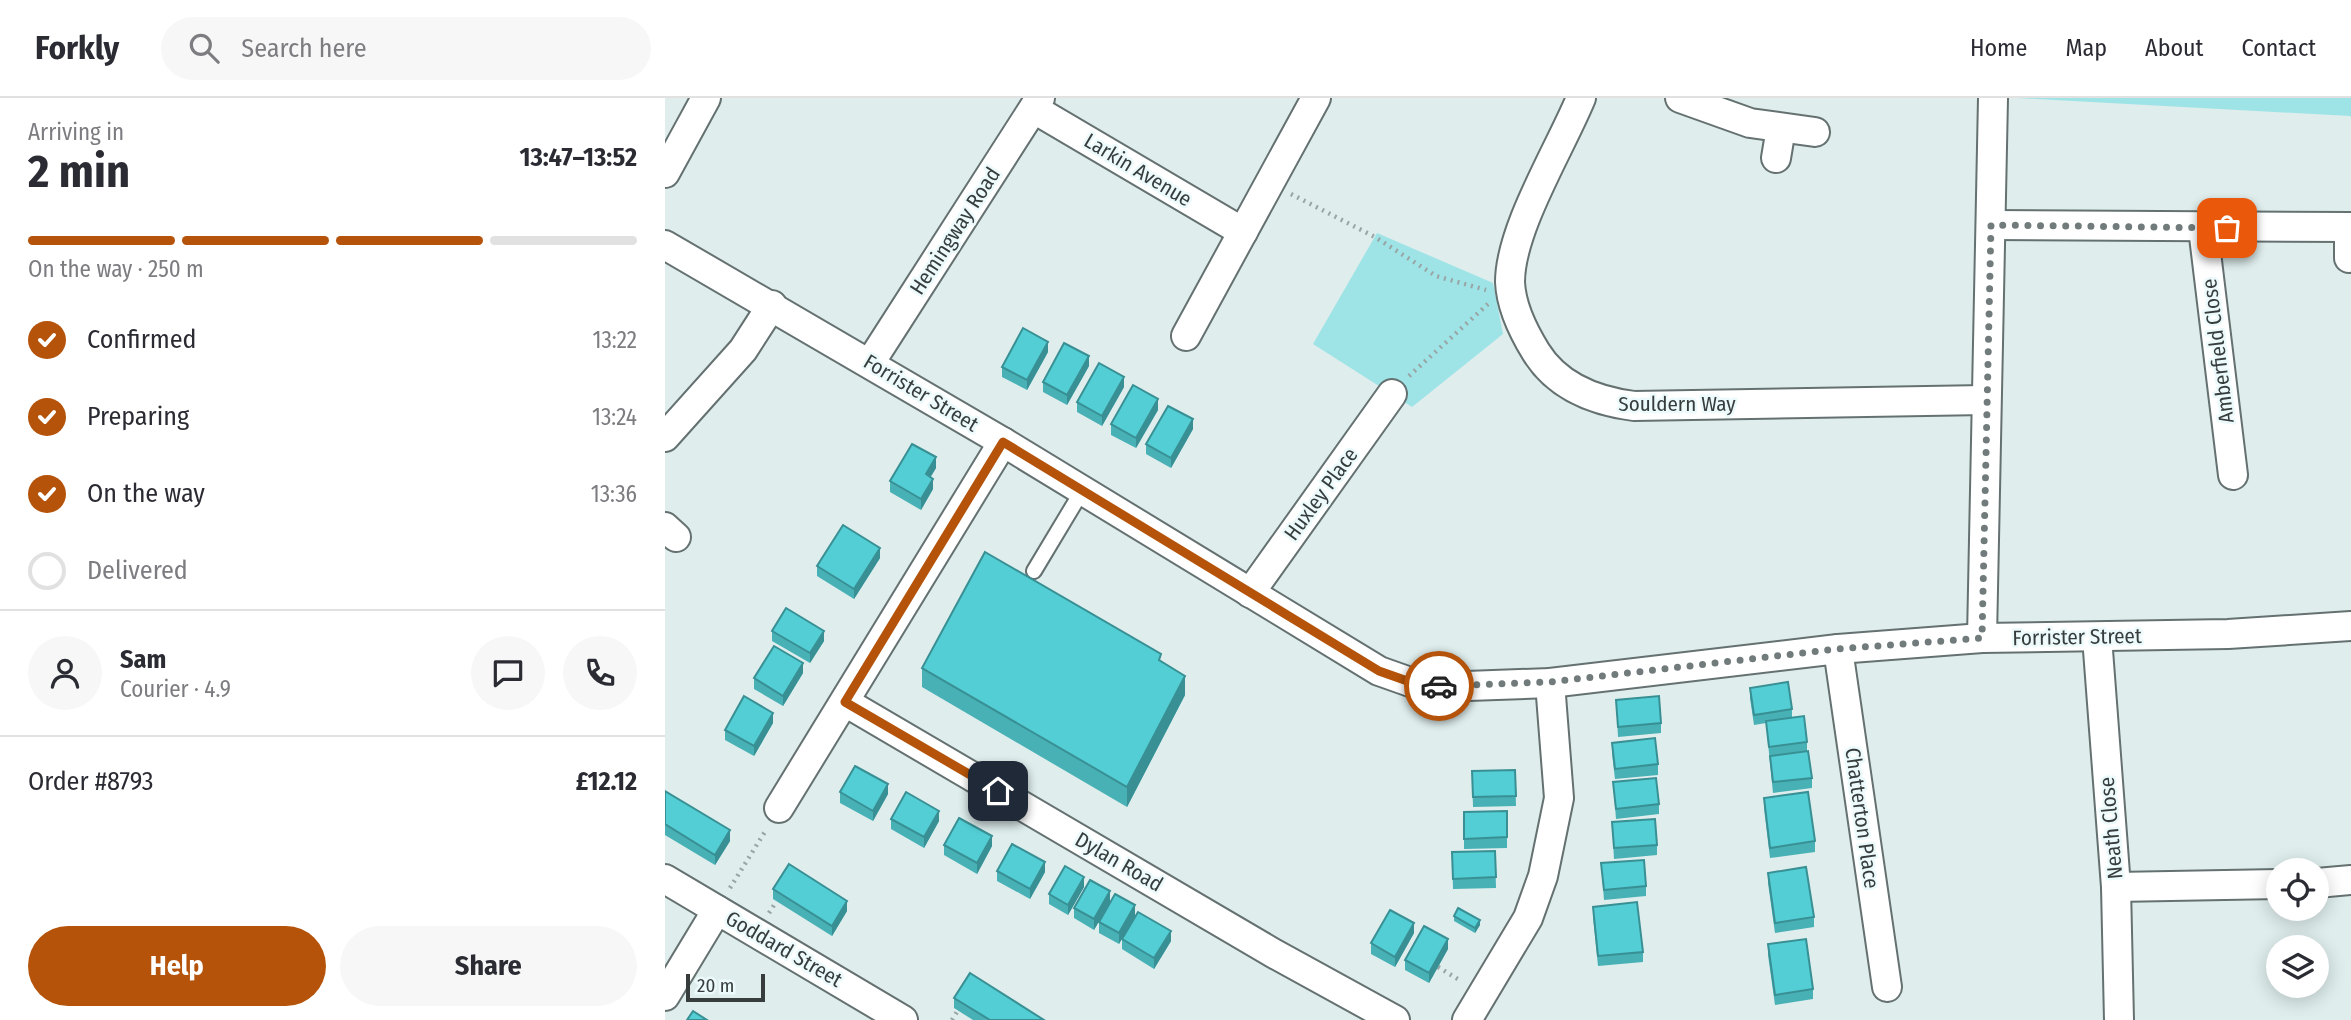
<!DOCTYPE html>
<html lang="en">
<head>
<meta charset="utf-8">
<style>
  body { margin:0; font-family:"Fira Sans Condensed",sans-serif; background:#f7f7f7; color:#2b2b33; height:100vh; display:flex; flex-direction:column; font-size:26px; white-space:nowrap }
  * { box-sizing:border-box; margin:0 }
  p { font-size:23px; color:#7c7c81 }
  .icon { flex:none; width:38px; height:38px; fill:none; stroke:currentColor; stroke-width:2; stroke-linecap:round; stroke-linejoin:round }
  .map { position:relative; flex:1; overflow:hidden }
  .sheet { display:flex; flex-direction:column; background:#fff; width:665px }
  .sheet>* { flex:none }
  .controls { position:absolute; left:1601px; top:760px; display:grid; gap:14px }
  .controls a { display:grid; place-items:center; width:63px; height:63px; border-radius:50%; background:#fff; box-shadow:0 4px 18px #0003; font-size:35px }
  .scale { position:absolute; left:21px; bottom:18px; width:79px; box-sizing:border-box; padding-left:7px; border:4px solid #373d3d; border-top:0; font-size:19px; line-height:24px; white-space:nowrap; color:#373d3d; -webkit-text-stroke:5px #ecfafb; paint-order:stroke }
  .pin { position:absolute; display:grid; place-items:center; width:60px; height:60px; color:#fff; margin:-30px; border-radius:14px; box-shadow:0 4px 10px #0006 }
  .courier { position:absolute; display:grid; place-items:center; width:70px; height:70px; margin:-35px; border:5px solid #b45309; border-radius:50%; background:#fff; color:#222; box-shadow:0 2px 9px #0007 }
  .head em { font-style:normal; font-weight:700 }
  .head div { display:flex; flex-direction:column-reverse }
  .head { display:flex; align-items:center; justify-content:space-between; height:119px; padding:0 28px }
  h1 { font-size:46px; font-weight:700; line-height:52px }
  .bar { display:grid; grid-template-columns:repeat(4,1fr); gap:10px 7px; align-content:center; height:84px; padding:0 28px }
  .bar i { height:9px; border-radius:5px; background:#e1e1e2 }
  .bar .on { background:#b45309 }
  .bar p { grid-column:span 4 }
  .line { display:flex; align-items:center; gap:18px; padding:0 28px; border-top:2px solid #e1e1e2 }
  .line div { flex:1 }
  .round { display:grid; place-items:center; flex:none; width:74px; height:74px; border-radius:37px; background:#f7f7f7 }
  ol { padding:0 28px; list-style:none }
  li { display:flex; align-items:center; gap:21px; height:77px }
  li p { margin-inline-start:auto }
  li .icon { padding:7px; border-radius:50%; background:#b45309; color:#fff; stroke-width:4 }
  li:last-child { color:#7c7c81 }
  li i { width:38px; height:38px; border:4px solid #e1e1e2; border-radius:50% }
  .button { display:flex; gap:14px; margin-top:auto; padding:14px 28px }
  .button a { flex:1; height:80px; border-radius:42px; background:#b45309; color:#fff; font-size:28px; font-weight:700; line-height:80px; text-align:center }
  .button a+a { background:#f7f7f7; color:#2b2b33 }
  header { display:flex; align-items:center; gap:42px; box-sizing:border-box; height:98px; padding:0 35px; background:#fff; border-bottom:2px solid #e1e1e2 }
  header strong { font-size:33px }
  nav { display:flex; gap:38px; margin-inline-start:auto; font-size:24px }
  .search { width:490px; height:63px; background:#f7f7f7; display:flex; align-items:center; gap:18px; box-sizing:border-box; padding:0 24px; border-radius:38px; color:#7c7c81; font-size:26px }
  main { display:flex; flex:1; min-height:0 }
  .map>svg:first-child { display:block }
  .green { fill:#9ee4e7 }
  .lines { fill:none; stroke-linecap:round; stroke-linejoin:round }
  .lane-casing { stroke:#657171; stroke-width:18 }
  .street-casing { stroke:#657171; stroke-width:32 }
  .path { stroke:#99a4a4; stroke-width:4.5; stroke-dasharray:2 5; stroke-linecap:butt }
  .lane { stroke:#fff; stroke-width:14 }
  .street { stroke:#fff; stroke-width:28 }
  .wall { fill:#47b1b6 }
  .shaded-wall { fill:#399094 }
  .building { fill:#52ced4; stroke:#399094; stroke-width:2 }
  .done { stroke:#727b7b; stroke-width:7; stroke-dasharray:0 12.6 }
  .route { stroke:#b45309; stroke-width:9 }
  .labels { text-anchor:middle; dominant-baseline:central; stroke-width:5; stroke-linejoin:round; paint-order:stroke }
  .street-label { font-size:21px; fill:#373d3d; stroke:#ecfafb }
</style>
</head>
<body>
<header>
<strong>Forkly</strong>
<div class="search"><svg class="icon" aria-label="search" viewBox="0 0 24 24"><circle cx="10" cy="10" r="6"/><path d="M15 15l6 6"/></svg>Search here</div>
<nav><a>Home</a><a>Map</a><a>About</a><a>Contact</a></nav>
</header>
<main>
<section class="sheet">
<div class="head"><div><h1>2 min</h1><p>Arriving in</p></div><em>13:47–13:52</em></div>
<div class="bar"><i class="on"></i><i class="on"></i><i class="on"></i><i></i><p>On the way · 250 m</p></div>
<ol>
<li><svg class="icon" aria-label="check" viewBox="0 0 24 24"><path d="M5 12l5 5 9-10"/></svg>Confirmed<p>13:22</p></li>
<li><svg class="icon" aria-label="check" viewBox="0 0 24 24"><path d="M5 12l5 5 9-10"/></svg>Preparing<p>13:24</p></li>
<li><svg class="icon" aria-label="check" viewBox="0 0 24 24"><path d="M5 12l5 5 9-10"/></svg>On the way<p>13:36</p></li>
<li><i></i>Delivered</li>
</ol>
<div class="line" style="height:126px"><a class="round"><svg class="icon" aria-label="person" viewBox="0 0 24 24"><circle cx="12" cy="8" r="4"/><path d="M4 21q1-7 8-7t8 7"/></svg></a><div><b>Sam</b><p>Courier · 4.9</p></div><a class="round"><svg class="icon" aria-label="chat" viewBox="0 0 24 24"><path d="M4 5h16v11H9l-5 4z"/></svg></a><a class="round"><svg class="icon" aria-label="phone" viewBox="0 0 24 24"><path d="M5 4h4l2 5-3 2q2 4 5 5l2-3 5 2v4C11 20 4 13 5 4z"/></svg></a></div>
<div class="line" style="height:91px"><div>Order #8793</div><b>£12.12</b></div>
<div class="button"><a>Help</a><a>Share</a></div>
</section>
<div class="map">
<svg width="1686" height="922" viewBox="0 0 1686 922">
  <rect width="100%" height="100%" fill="#dfeded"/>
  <!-- green -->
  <g class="green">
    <polygon points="1351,0 1686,0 1686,19 1685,18"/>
    <polygon points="712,135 828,185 838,236 747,309 648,246"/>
  </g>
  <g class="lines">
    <!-- lane casing -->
    <g class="lane-casing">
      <polyline id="lane" points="369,473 417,393"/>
    </g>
    <!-- street casing -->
    <g class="street-casing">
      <g id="street">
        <path d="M 916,0 C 895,51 845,131 845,184 C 846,209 858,233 871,254 C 892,288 930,303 969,308 L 1320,302"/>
        <polyline points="1015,0 1085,25 1150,34"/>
        <polyline points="369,11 578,134"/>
        <polyline points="1111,60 1116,30"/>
        <polyline points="0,75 41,0"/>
        <polyline points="1326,127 1686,129"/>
        <polyline points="1684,129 1684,160"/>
        <polyline points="1538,130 1568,377"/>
        <polyline points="0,147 338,344 714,573 748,585 775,589 885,585 1173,551 1317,540 1563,536 1686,528"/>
        <polyline points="521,238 651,0"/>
        <polyline points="205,265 375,0"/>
        <polyline points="0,339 78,252 107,207"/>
        <polyline points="0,429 11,439"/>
        <polyline points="585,495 727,296"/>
        <polyline points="1432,539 1451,789 1454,922"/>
        <polyline points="1317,540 1328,0"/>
        <polyline points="1173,551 1222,889"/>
        <polyline points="180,604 608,855 730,922"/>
        <polyline points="114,710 338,344"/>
        <polyline points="0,781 238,922"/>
        <polyline points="1652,785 1686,782"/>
        <polyline points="1451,789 1614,786"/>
        <polyline points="0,898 52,812"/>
        <polyline points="802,922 863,820 878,778 894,700 885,585"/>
      </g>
    </g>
    <!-- path -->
    <g class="path">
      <polyline points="626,96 710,139 771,178 821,192"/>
      <polyline points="744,278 823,206"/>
      <polyline points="65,790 101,732"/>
      <polyline points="104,815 111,804"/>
      <polyline points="773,869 796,883"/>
      <polyline points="287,922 293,912"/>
    </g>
    <!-- lane -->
    <use href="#lane" class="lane"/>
    <!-- street -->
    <use href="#street" class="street"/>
  </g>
  <!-- wall -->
  <g class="wall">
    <polygon points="383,254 362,292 337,279 337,269"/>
    <polygon points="424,268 402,307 378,294 378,284"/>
    <polygon points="459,289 437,328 412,314 412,304"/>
    <polygon points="493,312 471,350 446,337 446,326"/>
    <polygon points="528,331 506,370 481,356 481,346"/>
    <polygon points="271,370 265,379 268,391 256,412 225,394 225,383"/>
    <polygon points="215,460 189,501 152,478 152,468"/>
    <polygon points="107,533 159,543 145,565 107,543"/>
    <polygon points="496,564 520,597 462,709 257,589 257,570"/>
    <polygon points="138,575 118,608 89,591 89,580"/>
    <polygon points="1085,590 1127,611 1127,620 1142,644 1142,653 1147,680 1147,690 1108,695 1101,625 1089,627 1085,600"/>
    <polygon points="951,602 996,625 996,635 953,639"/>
    <polygon points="108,625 89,658 60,642 60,632"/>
    <polygon points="947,645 993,666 993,677 950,681 947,655"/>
    <polygon points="850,672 851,708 808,709 807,673"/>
    <polygon points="948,684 994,706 994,716 951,721"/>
    <polygon points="0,693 65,743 50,767 0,737"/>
    <polygon points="175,694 223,696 208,723 175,705"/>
    <polygon points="1099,700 1150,743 1150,754 1105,760 1099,710"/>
    <polygon points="842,713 842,750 799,751 799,714"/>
    <polygon points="226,721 274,723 259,750 226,731"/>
    <polygon points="947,724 992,747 992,757 949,761"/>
    <polygon points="279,747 327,748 312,776 279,757"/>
    <polygon points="830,753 831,790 788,791 787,754"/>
    <polygon points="936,765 981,788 981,798 939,802"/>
    <polygon points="332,773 380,774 365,801 332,783"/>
    <polygon points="1103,775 1149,819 1149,829 1110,835 1103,785"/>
    <polygon points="419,789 403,817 384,806 384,796"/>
    <polygon points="108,791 182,813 167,838 108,801"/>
    <polygon points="445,804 429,832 409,820 409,810"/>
    <polygon points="928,809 978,854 978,864 933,868 928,819"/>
    <polygon points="470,818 454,846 434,835 434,824"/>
    <polygon points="789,818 815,827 810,835 789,823"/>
    <polygon points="749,835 730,869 706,856 706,845"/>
    <polygon points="457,841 506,843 489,871 457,851"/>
    <polygon points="1103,846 1148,891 1148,901 1110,907 1103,857"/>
    <polygon points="783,851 764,885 740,872 740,862"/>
    <polygon points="289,900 379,922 308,922 289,910"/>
  </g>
  <!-- shaded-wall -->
  <g class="shaded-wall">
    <polygon points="383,244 383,254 362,292 362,282"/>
    <polygon points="424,258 424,268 402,307 402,297"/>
    <polygon points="459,279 459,289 437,328 437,318"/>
    <polygon points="493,301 493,312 471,350 471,340"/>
    <polygon points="528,321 528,331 506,370 506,360"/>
    <polygon points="271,359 271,370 261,387 261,376"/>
    <polygon points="268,381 268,391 256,412 256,401"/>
    <polygon points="215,450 215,460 189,501 189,491"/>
    <polygon points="159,533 159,543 145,565 145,555"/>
    <polygon points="138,565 138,575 118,608 118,598"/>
    <polygon points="520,578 520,597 462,709 462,689"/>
    <polygon points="108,615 108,625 89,658 89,648"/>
    <polygon points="223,686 223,696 208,723 208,713"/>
    <polygon points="274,713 274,723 259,750 259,739"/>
    <polygon points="65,732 65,743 50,767 50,757"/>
    <polygon points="327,738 327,748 312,776 312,765"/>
    <polygon points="380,764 380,774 365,801 365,791"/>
    <polygon points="419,779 419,789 403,817 403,807"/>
    <polygon points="445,793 445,804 429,832 429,821"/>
    <polygon points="182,803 182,813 167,838 167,828"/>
    <polygon points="470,807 470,818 454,846 454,835"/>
    <polygon points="815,822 815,827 810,835 810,830"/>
    <polygon points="749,825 749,835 730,869 730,859"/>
    <polygon points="506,833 506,843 489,871 489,860"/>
    <polygon points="783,841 783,851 764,885 764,875"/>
  </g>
  <!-- building -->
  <g class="building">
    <polygon points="358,230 383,244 362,282 337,269"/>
    <polygon points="399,245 424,258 402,297 378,284"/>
    <polygon points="434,265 459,279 437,318 412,304"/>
    <polygon points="468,287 493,301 471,340 446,326"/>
    <polygon points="503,308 528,321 506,360 481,346"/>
    <polygon points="247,346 271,359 261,376 268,381 256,401 225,383"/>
    <polygon points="178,427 215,450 189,491 152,468"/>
    <polygon points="320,454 496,556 494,562 520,578 462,689 257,570"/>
    <polygon points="121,510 159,533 145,555 107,533"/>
    <polygon points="109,548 138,565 118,598 89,580"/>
    <polygon points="1123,584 1127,611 1089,617 1085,590"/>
    <polygon points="79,598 108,615 89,648 60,632"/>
    <polygon points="994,598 996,625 953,629 951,602"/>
    <polygon points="1139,618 1142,644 1104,649 1101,623"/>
    <polygon points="990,640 993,666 950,671 947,645"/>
    <polygon points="1143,653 1147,680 1108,684 1105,658"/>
    <polygon points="190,668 223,686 208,713 175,694"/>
    <polygon points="850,672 851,698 808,699 807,673"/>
    <polygon points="991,680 994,706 951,711 948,684"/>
    <polygon points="0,693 65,732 50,757 0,726"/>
    <polygon points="241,694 274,713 259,739 226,721"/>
    <polygon points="1143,694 1150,743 1105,750 1099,700"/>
    <polygon points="842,713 842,739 799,741 799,714"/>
    <polygon points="294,720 327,738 312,765 279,747"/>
    <polygon points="990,721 992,747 949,750 947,724"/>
    <polygon points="347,746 380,764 365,791 332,773"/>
    <polygon points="830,753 831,779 788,781 787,754"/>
    <polygon points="979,762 981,788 939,792 936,765"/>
    <polygon points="124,766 182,803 167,828 108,791"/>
    <polygon points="400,768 419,779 403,807 384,796"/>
    <polygon points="1141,769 1149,819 1110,825 1103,775"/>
    <polygon points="425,782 445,793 429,821 409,810"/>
    <polygon points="450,796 470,807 454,835 434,824"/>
    <polygon points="972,804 978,854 933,858 928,809"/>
    <polygon points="793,810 815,822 810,830 789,818"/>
    <polygon points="725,812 749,825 730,859 706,845"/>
    <polygon points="473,814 506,833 489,860 457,841"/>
    <polygon points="759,828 783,841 764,875 740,862"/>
    <polygon points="1141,841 1148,891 1110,897 1103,846"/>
    <polygon points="305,875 379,922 325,922 289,900"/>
    <polygon points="28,913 42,922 22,922"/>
  </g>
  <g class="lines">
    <!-- done -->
    <polyline class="done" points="774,588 885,584 1172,551 1317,540 1326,127 1562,130"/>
    <!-- route -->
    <polyline class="route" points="333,693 180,604 338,344 714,573 748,585 774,588"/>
  </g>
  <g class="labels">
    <!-- street labels -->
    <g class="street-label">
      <text transform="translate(473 72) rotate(31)">Larkin Avenue</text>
      <text transform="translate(290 133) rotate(-57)">Hemingway Road</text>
      <text transform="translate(1553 253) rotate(-97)">Amberfield Close</text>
      <text transform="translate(256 295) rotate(31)">Forrister Street</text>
      <text x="1012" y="306">Souldern Way</text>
      <text transform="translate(656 396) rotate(-54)">Huxley Place</text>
      <text transform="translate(1412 539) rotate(-1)">Forrister Street</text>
      <text transform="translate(1197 720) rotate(82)">Chatterton Place</text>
      <text transform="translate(1446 730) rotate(-95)">Neath Close</text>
      <text transform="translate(454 764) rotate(30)">Dylan Road</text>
      <text transform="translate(119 851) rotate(30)">Goddard Street</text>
    </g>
  </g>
</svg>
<div class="controls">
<a><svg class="icon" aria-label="locate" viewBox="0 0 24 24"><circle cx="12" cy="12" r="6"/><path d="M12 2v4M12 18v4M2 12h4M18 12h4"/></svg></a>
<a><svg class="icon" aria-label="layers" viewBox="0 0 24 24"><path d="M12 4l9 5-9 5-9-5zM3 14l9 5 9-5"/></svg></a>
</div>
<div class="scale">20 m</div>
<div class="pin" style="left:1562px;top:130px;background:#ea580c"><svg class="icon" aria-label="bag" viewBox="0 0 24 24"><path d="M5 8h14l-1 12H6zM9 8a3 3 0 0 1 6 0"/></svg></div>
<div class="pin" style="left:333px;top:693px;background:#1f2937"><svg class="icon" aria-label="home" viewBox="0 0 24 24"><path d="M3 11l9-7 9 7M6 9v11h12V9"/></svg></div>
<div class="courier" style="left:774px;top:588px"><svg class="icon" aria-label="car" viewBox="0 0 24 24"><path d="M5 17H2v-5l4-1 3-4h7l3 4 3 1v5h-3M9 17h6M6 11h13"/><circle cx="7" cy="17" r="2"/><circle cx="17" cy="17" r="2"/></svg></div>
</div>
</main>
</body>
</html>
